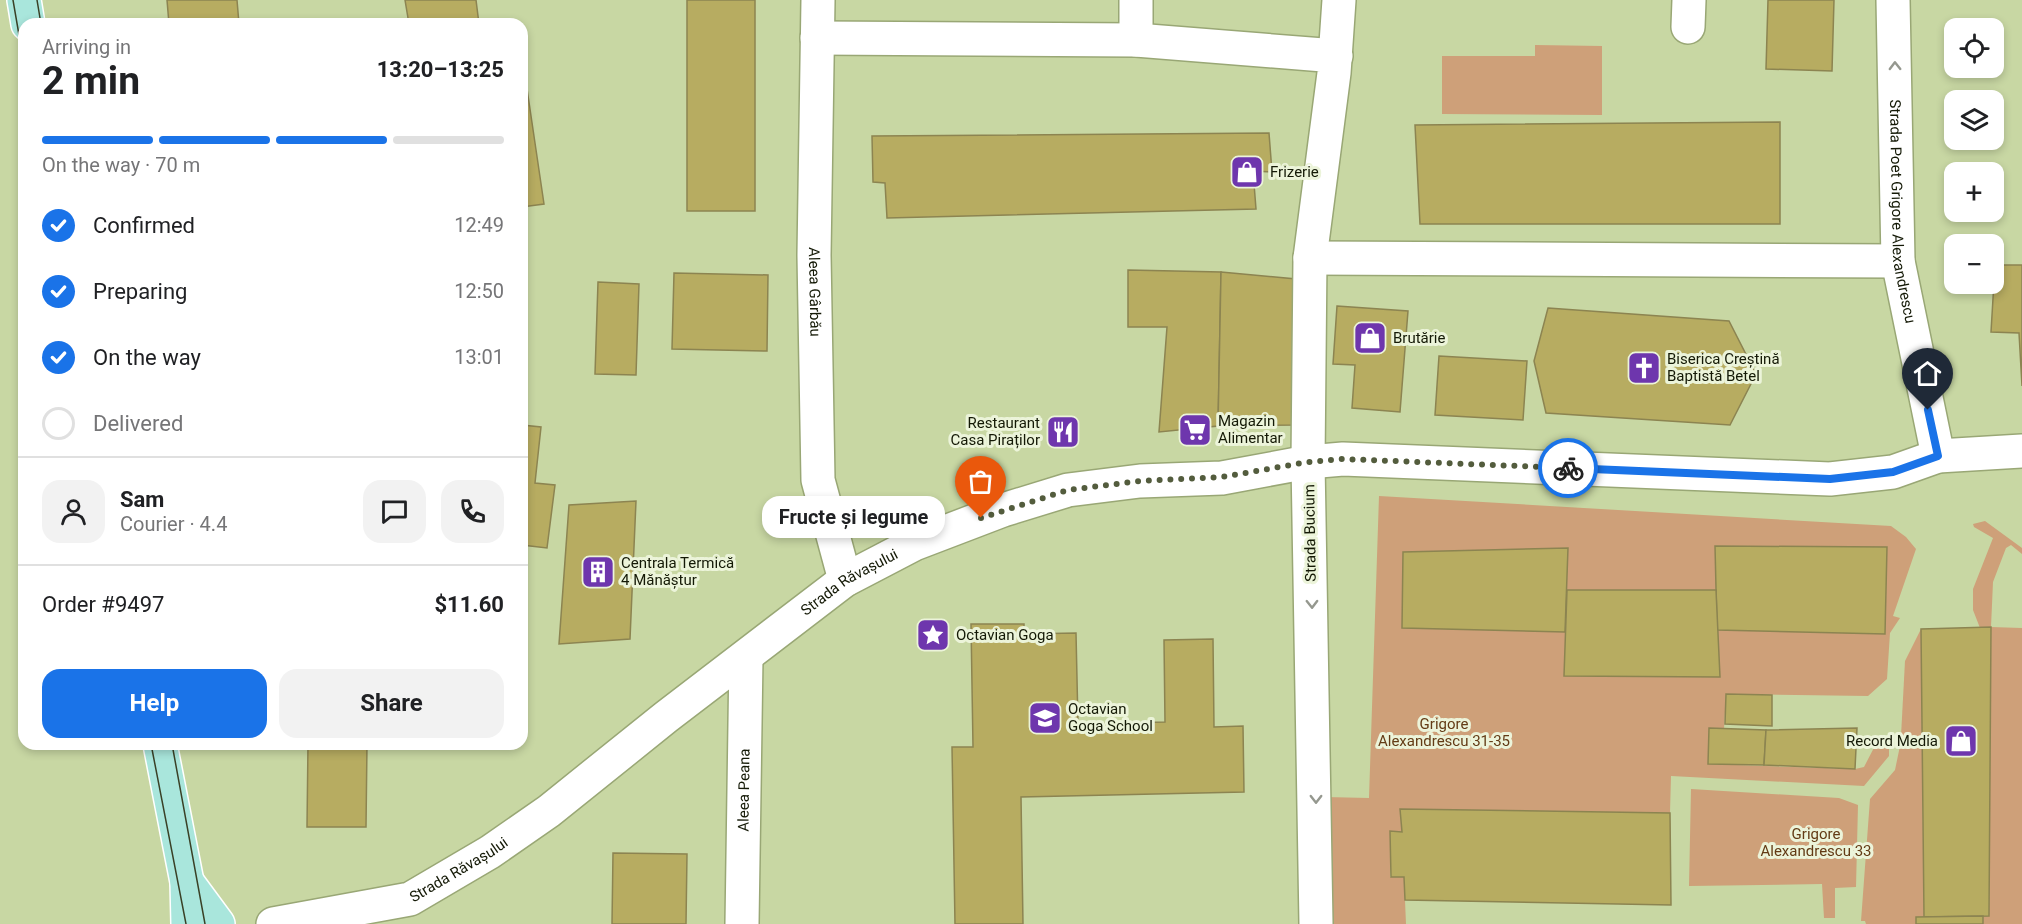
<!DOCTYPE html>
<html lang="en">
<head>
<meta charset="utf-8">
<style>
  body { margin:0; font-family:Roboto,sans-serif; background:#f2f2f2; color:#202124; height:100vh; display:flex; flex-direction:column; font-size:22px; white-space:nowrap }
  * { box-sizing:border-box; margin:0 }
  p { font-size:20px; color:#757577 }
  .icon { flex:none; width:33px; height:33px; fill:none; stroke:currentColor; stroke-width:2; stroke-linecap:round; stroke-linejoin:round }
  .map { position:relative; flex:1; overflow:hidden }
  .details { position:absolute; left:18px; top:18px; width:510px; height:732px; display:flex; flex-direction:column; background:#fff; border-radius:18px; box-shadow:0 3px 9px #0003 }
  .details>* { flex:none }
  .buttons { position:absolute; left:1944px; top:18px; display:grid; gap:12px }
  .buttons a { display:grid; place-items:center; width:60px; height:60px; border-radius:12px; background:#fff; box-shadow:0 3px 9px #0003; font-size:30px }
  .pin { position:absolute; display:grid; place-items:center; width:51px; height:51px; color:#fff; margin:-62px -26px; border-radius:50% 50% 50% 0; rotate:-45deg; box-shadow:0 0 6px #0007 }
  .pin .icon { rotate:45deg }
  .courier { position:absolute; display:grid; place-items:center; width:60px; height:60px; margin:-30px; border:4px solid #1a73e8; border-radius:50%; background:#fff; color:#222; box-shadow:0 2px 8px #0007 }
  .bubble { position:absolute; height:42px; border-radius:18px; background:#fff; box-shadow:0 3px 9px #0003; font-size:20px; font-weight:700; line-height:42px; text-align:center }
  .head em { font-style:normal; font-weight:700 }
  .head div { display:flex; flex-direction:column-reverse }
  .head { display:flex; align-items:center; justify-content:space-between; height:102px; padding:0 24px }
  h1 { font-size:39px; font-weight:700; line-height:45px }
  .bar { display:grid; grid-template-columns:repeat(4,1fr); gap:9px 6px; align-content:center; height:72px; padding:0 24px }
  .bar i { height:8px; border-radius:4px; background:#e0e0e0 }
  .bar .selected { background:#1a73e8 }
  .bar p { grid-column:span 4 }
  .line { display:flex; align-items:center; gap:15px; padding:0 24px; border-top:2px solid #e0e0e0 }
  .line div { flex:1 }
  .round { display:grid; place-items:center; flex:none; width:63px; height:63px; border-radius:18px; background:#f2f2f2 }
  ol { padding:0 24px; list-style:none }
  li { display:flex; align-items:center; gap:18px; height:66px }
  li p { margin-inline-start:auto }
  li .icon { padding:6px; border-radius:50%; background:#1a73e8; color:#fff; stroke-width:4 }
  li:last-child { color:#757577 }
  li i { width:33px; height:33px; border:3px solid #e0e0e0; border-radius:50% }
  .primary-button { display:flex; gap:12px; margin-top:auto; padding:12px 24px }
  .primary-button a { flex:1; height:69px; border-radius:18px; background:#1a73e8; color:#fff; font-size:24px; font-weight:700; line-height:69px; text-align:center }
  .primary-button a+a { background:#f2f2f2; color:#202124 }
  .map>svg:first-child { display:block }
  .green { fill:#cea079 }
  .building { fill:#b7ac61; stroke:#8c8451; stroke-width:1.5 }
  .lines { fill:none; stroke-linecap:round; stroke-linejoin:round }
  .minor-casing { stroke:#99a775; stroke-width:36 }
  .major-casing { stroke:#fff; stroke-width:36 }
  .minor { stroke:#fff; stroke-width:33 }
  .major { stroke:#a9e6dc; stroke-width:33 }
  .tram { stroke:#3a4127; stroke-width:1.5 }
  .oneway { stroke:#95988f }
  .done { stroke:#535c3d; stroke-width:6; stroke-dasharray:0 10.8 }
  .route { stroke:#1a73e8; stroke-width:8 }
  .labels { text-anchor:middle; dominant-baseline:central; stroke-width:6; stroke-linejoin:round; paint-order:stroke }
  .poi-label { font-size:15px; fill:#141906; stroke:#ecf4da; text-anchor:start }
  .street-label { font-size:15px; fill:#141906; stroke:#ecf4da }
  .park-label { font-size:15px; fill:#633b15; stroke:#ecf4da }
</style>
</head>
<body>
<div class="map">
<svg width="2022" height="924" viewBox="0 0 2022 924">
  <rect width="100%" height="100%" fill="#c8d7a3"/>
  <!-- green -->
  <g class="green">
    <polygon points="1535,45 1602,46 1602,115 1442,114 1442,56 1535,56"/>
    <polygon points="1379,496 1891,526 1906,537 1916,549 1893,616 1900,618 1890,633 1887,679 1868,696 1726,694 1724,729 1709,729 1708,764 1855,769 1864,767 1879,738 1889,737 1889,756 1864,786 1671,776 1670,813 1400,809 1402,832 1390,831 1390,877 1404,877 1406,924 1325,924 1325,797 1369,798"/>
    <polygon points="1985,521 2022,548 2022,554 2011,545 2006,548 1993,582 1991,627 2022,628 2022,924 1983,924 1983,916 1989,916 1991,628 1980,628 1973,610 1973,589 1993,538 1974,527 1973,524"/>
    <polygon points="1921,629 1922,738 1901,736 1905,661"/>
    <polygon points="1901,741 1922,744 1924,917 1916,917 1916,924 1866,924 1865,921 1861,921 1870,799 1895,770"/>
    <polygon points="1691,789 1839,798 1858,805 1856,887 1835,888 1835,918 1824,918 1822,884 1689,886"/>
  </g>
  <!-- building -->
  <g class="building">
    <polygon points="167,0 237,0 239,24 169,24"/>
    <polygon points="405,0 476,0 479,24 409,24"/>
    <rect x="687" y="0" width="68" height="211"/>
    <polygon points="1768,0 1834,0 1832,71 1766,69"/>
    <polygon points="526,82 544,204 522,207 522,83"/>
    <polygon points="1780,122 1780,224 1420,224 1415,125"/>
    <polygon points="1269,133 1272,172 1253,171 1256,209 887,218 885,183 873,182 872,136"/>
    <polygon points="1995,265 2022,265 2022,386 2019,333 1991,332"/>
    <polygon points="1128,270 1221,272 1218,426 1159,432 1167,327 1128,327"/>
    <polygon points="1221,272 1296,279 1292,425 1218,426"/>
    <polygon points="674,273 768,275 767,351 672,349"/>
    <polygon points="598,282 639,284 636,375 595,374"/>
    <polygon points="1337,306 1408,311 1400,412 1352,408 1355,365 1333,364"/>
    <polygon points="1548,308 1729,321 1756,374 1730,425 1546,413 1534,361"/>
    <polygon points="1439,356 1527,361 1523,420 1435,415"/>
    <polygon points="522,425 541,427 535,483 555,485 547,548 522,545"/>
    <polygon points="636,501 630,639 559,644 569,505"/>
    <polygon points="1715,546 1887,547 1885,634 1717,630"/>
    <polygon points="1568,548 1565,632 1402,628 1403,552"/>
    <polygon points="1567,590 1716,590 1720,677 1564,676"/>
    <polygon points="971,624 1024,624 1024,634 1076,633 1078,724 1165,722 1164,640 1213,639 1214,727 1243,726 1244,792 1021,797 1023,924 955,924 952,747 973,747"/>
    <polygon points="1991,627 1989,916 1924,917 1921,629"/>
    <polygon points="1726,694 1772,695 1772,726 1725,724"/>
    <polygon points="1709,728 1766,730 1764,765 1708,764"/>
    <polygon points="1857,728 1855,769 1764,765 1766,730"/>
    <polygon points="308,744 367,744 366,827 307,827"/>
    <polygon points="1400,809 1670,813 1671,905 1405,900 1404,877 1391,877 1390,831 1402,832"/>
    <polygon points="613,853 687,854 686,924 612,924"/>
    <polygon points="1983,916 1983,924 1916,924 1916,917"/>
  </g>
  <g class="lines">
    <!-- minor casing -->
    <g class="minor-casing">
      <g id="minor">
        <path id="s1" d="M 818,0 L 814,255 L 818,480 L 845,580"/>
        <polyline points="1136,0 1136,40"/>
        <path id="s2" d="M 1893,0 L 1898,261 L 1938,456"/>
        <polyline points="1688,27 1689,0"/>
        <polyline points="817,38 1136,40 1336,56"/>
        <polyline points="1310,258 1898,261"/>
        <path id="s3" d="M 273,924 L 410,899 L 490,852 L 549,811 L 666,717 L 845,580 L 914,544 L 1003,510 L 1068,490 L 1140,481 L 1222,478 L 1308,462 L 1343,459 L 1830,479 L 1893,472 L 1938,456 L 2022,451"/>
        <path id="s4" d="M 742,924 L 746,657"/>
        <polyline points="1316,924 1308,462 1310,258 1334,73 1339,0"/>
      </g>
    </g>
    <!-- major casing -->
    <g class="major-casing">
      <g id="major">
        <polyline points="24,0 28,24"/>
        <polyline points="160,744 187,882 188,924"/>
        <polyline points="187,882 218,924"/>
      </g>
    </g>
    <!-- minor -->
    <use href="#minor" class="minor"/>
    <!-- major -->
    <use href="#major" class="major"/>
    <!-- tram -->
    <g class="tram">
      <polyline points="13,0 24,64"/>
      <polyline points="37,0 41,24"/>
      <polyline points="151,744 186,924"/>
      <polyline points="172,744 205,924"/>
    </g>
  </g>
  <!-- one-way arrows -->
  <defs><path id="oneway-chevron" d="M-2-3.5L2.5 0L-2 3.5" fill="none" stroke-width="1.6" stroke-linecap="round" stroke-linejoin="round" transform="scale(1.5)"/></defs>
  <g class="oneway">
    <use href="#oneway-chevron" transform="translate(1895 66) rotate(-91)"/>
    <use href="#oneway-chevron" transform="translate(1312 604) rotate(89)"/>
    <use href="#oneway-chevron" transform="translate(1316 799) rotate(90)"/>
  </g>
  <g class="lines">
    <!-- done -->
    <polyline class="done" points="981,518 1068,490 1140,481 1222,477 1308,462 1343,459 1568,468"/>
    <!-- route -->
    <polyline class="route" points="1568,468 1830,479 1893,472 1938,456 1928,410"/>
  </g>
  <!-- icons -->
  <defs>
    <g id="shop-square" transform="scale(1.725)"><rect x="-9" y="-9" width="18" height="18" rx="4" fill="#6e36ad" stroke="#ecf4da"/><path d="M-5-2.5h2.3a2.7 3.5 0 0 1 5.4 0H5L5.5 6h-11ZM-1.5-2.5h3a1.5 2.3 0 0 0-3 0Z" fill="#fff"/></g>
    <g id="church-square" transform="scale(1.725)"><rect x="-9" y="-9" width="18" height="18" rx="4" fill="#6e36ad" stroke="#ecf4da"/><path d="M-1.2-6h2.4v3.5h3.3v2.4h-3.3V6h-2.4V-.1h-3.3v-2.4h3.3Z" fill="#fff"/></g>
    <g id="supermarket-square" transform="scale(1.725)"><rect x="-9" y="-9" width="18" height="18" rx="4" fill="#6e36ad" stroke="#ecf4da"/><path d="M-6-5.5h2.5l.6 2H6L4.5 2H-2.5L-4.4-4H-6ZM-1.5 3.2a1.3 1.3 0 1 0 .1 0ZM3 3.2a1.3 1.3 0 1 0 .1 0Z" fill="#fff"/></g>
    <g id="restaurant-square" transform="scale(1.725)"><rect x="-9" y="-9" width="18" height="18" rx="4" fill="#6e36ad" stroke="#ecf4da"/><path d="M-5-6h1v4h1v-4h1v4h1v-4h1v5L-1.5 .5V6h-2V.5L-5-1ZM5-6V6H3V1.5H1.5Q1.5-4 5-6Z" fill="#fff"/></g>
    <g id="building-square" transform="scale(1.725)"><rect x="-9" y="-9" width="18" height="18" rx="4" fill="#6e36ad" stroke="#ecf4da"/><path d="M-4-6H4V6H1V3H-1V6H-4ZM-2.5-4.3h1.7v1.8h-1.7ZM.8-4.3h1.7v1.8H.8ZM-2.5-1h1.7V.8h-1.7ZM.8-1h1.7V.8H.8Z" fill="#fff"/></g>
    <g id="sight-square" transform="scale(1.725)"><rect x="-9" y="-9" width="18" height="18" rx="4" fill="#6e36ad" stroke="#ecf4da"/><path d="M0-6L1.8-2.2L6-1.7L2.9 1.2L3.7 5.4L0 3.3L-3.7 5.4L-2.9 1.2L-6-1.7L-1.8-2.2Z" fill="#fff"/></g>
    <g id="school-square" transform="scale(1.725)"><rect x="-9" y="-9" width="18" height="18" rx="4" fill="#6e36ad" stroke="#ecf4da"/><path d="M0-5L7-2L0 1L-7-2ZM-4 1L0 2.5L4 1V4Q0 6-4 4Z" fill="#fff"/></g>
  </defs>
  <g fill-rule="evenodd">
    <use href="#shop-square" x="1247" y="172"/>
    <use href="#shop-square" x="1370" y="338"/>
    <use href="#church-square" x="1644" y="368"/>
    <use href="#supermarket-square" x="1195" y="430"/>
    <use href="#restaurant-square" x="1063" y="432"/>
    <use href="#building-square" x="598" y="572"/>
    <use href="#sight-square" x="933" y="635"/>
    <use href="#school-square" x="1045" y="718"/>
    <use href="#shop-square" x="1961" y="741"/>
  </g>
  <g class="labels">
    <!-- poi labels -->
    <g class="poi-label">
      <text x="1270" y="172">Frizerie</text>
      <text x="1393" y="338">Brutărie</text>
      <text x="1667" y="359">Biserica Creștină<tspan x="1667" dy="17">Baptistă Betel</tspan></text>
      <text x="1218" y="421">Magazin<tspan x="1218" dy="17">Alimentar</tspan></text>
      <text x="1040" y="423" text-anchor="end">Restaurant<tspan x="1040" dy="17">Casa Piraților</tspan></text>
      <text x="621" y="563">Centrala Termică<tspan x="621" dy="17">4 Mănăștur</tspan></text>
      <text x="956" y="635">Octavian Goga</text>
      <text x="1068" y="709">Octavian<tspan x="1068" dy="17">Goga School</tspan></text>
      <text x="1938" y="741" text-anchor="end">Record Media</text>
    </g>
    <!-- street labels -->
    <g class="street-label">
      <text stroke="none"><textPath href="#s2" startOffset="212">Strada Poet Grigore Alexandrescu</textPath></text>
      <text stroke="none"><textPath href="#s1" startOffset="292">Aleea Gârbău</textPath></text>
      <text transform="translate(1310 533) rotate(-91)">Strada Bucium</text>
      <text stroke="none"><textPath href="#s3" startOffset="682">Strada Răvașului</textPath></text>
      <text stroke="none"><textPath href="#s4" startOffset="134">Aleea Peana</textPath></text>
      <text stroke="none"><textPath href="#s3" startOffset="196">Strada Răvașului</textPath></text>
    </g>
    <!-- park labels -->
    <g class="park-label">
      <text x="1444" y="724">Grigore<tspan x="1444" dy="17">Alexandrescu 31-35</tspan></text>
      <text x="1816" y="834">Grigore<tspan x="1816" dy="17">Alexandrescu 33</tspan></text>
    </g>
  </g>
</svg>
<div class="buttons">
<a><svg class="icon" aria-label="locate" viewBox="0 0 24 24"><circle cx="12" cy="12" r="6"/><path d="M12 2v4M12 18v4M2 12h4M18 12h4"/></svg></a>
<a><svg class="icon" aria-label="layers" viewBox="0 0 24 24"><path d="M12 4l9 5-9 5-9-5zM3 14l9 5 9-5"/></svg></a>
<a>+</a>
<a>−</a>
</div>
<div class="pin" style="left:981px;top:518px;background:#ea580c"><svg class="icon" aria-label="bag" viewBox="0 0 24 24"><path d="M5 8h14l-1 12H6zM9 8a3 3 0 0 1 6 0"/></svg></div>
<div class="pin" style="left:1928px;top:410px;background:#1f2937"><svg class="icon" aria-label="home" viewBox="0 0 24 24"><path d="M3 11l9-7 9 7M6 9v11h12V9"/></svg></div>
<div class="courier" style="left:1568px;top:468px"><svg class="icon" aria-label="bike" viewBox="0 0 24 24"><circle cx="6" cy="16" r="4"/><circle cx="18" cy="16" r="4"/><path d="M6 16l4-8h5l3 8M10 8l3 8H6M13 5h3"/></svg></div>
<div class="bubble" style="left:762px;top:496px;width:183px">Fructe și legume</div>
<section class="details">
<div class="head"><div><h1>2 min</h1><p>Arriving in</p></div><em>13:20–13:25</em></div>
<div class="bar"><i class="selected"></i><i class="selected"></i><i class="selected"></i><i></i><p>On the way · 70 m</p></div>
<ol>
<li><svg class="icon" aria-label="check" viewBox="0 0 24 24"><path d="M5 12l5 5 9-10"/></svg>Confirmed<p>12:49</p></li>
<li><svg class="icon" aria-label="check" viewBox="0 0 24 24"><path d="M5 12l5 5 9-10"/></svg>Preparing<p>12:50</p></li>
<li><svg class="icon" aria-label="check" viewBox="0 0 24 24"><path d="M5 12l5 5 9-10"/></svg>On the way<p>13:01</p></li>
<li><i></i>Delivered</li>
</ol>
<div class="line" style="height:108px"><a class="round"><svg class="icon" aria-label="person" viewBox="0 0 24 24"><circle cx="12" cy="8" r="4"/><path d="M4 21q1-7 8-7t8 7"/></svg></a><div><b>Sam</b><p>Courier · 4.4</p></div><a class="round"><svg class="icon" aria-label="chat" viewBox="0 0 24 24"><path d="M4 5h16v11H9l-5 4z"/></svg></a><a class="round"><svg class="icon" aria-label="phone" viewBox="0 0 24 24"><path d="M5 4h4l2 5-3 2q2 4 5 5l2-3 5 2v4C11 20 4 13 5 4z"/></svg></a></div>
<div class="line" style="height:78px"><div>Order #9497</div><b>$11.60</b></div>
<div class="primary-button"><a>Help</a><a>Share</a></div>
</section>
</div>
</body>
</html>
